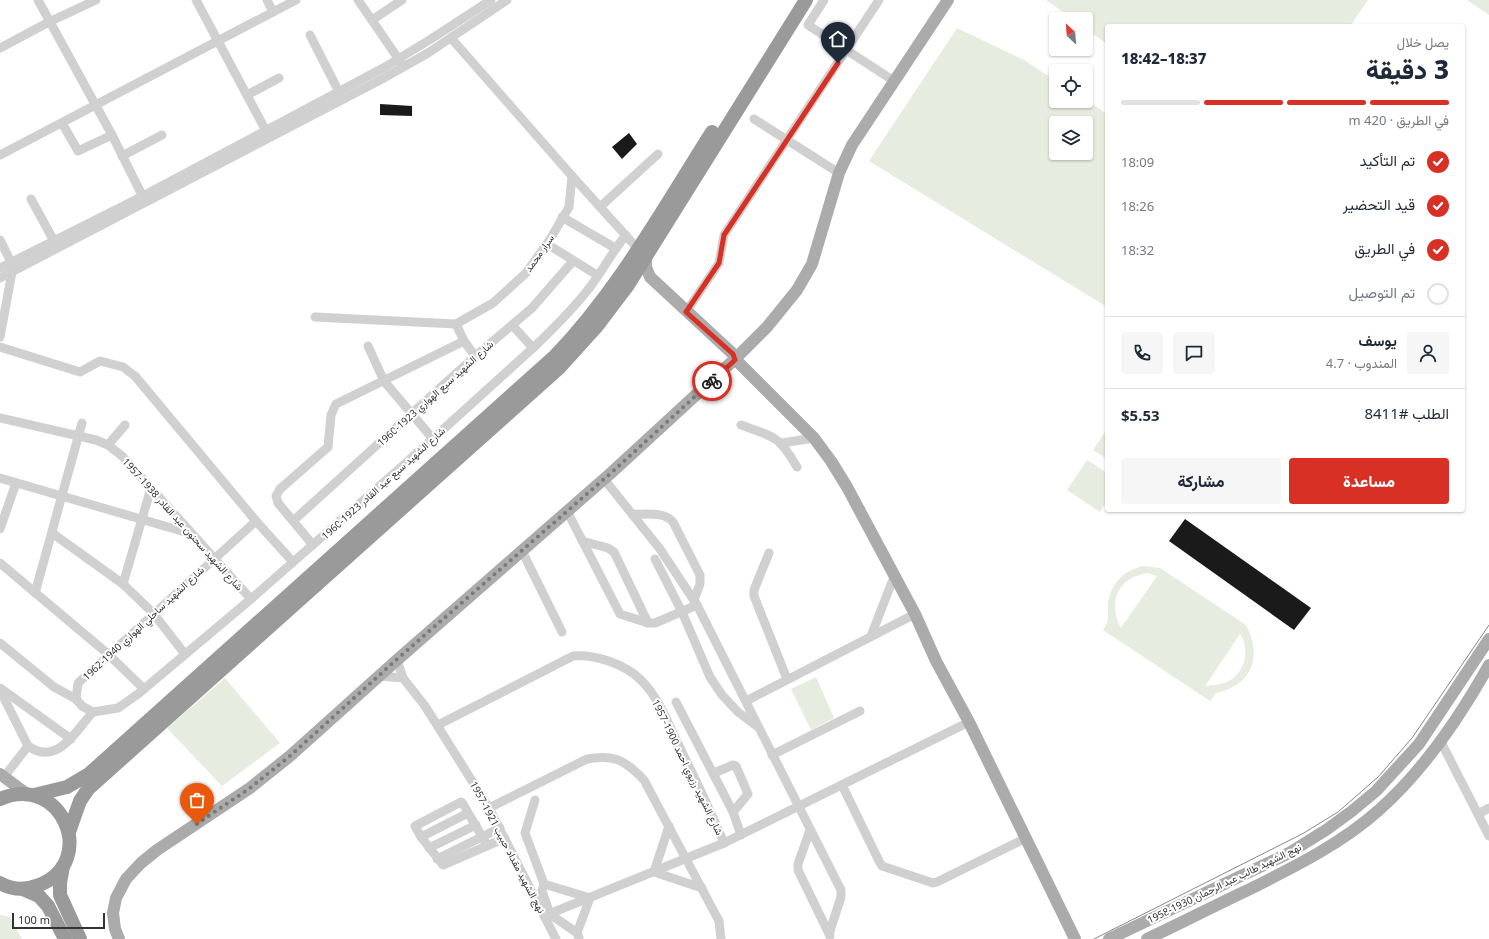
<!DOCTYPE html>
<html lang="ar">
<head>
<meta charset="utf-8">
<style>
  body { margin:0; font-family:"Noto Sans",Vazirmatn,sans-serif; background:#f6f6f7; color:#1f2937; direction:rtl; height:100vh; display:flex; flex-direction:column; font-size:15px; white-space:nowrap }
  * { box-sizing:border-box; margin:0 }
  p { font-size:13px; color:#747a83 }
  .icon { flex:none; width:22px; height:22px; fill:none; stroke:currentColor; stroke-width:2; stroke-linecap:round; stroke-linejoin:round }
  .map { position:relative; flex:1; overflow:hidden; direction:ltr }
  .panel { position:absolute; left:1105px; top:24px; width:360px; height:488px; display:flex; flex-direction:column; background:#fff; border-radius:4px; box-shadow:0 1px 3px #0004; direction:rtl }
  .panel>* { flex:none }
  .needle { width:26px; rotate:334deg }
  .fabs { position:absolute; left:1049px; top:12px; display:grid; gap:8px }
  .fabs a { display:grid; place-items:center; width:44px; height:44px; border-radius:4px; background:#fff; box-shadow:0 1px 3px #0004; font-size:20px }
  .scale { position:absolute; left:12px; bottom:10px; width:93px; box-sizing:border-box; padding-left:4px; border:2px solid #333; border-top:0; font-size:11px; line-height:14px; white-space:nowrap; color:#333; -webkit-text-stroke:3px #fff; paint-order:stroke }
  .pin { position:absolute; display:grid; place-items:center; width:34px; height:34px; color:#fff; margin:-41px -17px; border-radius:50% 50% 50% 0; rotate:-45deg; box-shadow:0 0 4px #0007 }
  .pin .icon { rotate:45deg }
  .courier { position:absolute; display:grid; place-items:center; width:40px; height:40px; margin:-20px; border:3px solid #d93025; border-radius:50%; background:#fff; color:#222; box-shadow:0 1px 5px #0007 }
  .head em { font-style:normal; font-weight:800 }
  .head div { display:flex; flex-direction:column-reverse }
  .head { display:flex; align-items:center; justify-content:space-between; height:68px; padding:0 16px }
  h1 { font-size:26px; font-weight:800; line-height:30px }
  .bar { display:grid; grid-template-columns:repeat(4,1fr); gap:6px 4px; align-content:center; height:48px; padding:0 16px }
  .bar i { height:5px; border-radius:3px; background:#e0e1e3 }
  .bar .active { background:#d93025 }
  .bar p { grid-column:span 4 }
  .line { display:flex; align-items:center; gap:10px; padding:0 16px; border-top:1px solid #e0e1e3 }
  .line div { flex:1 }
  .round { display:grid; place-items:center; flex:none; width:42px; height:42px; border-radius:4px; background:#f6f6f7 }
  ol { padding:0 16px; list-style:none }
  li { display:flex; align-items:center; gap:12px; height:44px }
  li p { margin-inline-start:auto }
  li .icon { padding:4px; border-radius:50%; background:#d93025; color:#fff; stroke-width:4 }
  li:last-child { color:#747a83 }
  li i { width:22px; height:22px; border:2px solid #e0e1e3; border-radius:50% }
  .cta { display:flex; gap:8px; margin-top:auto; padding:8px 16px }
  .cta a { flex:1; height:46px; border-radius:4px; background:#d93025; color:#fff; font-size:16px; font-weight:800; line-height:46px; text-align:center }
  .cta a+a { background:#f6f6f7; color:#1f2937 }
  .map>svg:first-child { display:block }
  .green { fill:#e6ecdf; fill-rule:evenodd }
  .building { fill:#1a1a1a }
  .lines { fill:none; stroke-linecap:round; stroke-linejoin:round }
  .minor { stroke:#d0d0d0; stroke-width:9 }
  .major { stroke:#ababab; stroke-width:12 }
  .highway { stroke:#9a9a9a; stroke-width:14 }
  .tram { stroke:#888; stroke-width:1 }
  .done { stroke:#7a7a7a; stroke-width:4; stroke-dasharray:0 7.2 }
  .route { stroke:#d93025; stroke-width:5 }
  .labels { text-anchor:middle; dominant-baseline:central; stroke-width:4; stroke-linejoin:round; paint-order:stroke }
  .street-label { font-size:10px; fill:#333; stroke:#fff }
</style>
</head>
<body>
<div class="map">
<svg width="1489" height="939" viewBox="0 0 1489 939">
  <rect width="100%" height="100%" fill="#fff"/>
  <!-- green -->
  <g class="green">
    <polygon points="1046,0 1368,0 1350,26 1107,26 1107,44 1086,29 1086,19 1073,19"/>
    <polygon points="1467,0 1489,0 1489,15"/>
    <path d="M 957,28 L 1024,60 L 1056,81 L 1056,101 L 1086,100 L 1107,114 L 1107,307 L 869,161 ZM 1056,123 L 1086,123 L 1086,153 L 1056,153 Z"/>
    <polygon points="1107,429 1107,459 1093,450"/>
    <polygon points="1087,460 1107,473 1107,501 1100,512 1067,490"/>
    <path d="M 1143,566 L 1160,568 L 1246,625 C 1263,657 1252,685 1216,693 L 1210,701 L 1103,630 C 1109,620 1108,620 1108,609 C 1108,587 1121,571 1143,566 ZM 1148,573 L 1157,576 L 1121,628 C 1107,602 1118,577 1148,573 ZM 1240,634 C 1250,648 1246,672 1229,681 C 1221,685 1213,685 1205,686 Z"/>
    <polygon points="816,677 834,718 811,730 791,689"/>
    <polygon points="225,678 280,743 222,786 167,728"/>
    <polygon points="0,915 10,917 22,939 0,939"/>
  </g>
  <!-- building -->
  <g class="building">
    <polygon points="380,104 412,106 412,116 380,115"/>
    <polygon points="629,133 637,144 622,159 612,147"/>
    <polygon points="1185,519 1311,608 1294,630 1169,541"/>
  </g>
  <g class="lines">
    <!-- minor -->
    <g class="minor">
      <polyline points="38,0 112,135 145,201"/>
      <polyline points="196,0 266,131"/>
      <polyline points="267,0 273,12"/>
      <polyline points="358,0 402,64"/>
      <polyline points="824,0 808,25 894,81"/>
      <polyline points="372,20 402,0"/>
      <polyline points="310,35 339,92"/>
      <polyline points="451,38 572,176"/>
      <polyline points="0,48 49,22 96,0"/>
      <polyline points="247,95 279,78"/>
      <polyline points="754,119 839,173"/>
      <polyline points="62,123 78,151 112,135"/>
      <polyline points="0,155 296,0"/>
      <polyline points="122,156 162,135"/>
      <polyline points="31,199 54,241"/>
      <polyline points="600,207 658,154"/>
      <polyline points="562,217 615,248"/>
      <polyline points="0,240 11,262 12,272 0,337"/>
      <polyline points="547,244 597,275"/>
      <polyline points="0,268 141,197 385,67 431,39 491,0"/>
      <polyline points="0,278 382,79 428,53 507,0"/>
      <polyline points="686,312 719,263 724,235 879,0"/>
      <polyline points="315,317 456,324 493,303 526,273 549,241 569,207 572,176 638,249"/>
      <polyline points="456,324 464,341 475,356"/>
      <polyline points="512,325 533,348"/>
      <polyline points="368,346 384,381 433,439"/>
      <polyline points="0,347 80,372 100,361 123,367 135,376 256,521 293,562"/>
      <polyline points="0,418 96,440 108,445 122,456 251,599"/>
      <path d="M 741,425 C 775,437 779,436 797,467"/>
      <polyline points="782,443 814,438"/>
      <polyline points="108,445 125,425"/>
      <polyline points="0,478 192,534"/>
      <polyline points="604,479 660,549 697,605 841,890 841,897 829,934"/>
      <polyline points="567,511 620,614 648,623 655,623 697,605"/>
      <path d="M 632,514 C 645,515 664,511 673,522 L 700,575 L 700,584 L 694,600"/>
      <polyline points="293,521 472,359 532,308 573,261"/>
      <polyline points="0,529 16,483"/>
      <polyline points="52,533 123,584 153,613 185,654"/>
      <polyline points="582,541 608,548 614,552 648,623"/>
      <polyline points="313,545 278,503 276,496 280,489 328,447 331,415 336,404 464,341"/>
      <polyline points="522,551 562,632"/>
      <polyline points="769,553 754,590 754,596 787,679"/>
      <polyline points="655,559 682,612 710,677 722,695 738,712 758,727"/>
      <polyline points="0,563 108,654 144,689"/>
      <polyline points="123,584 151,488"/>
      <polyline points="35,593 82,423"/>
      <polyline points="871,636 895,574"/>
      <path d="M 0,643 L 54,687 L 76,699 L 82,706 L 93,712 L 118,708 L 138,694 L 251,599 L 406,463 L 533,348 C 552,330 570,312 587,291 C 601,274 611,253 626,235"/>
      <polyline points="397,660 403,678 425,706 489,808 556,939"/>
      <polyline points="379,676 403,678"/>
      <polyline points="0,688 71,739"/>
      <path d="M 0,690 L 28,746 C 58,767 76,730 93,712"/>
      <polyline points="76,699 78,683 256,521"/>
      <polyline points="746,701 915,614"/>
      <polyline points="676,702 733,812 741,835"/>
      <path d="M 438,725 L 573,656 C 595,654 625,664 641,680 C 659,698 668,723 679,746 C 695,778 710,810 724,843"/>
      <polyline points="1440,740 1489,836"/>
      <polyline points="772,755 860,711"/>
      <polyline points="714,773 733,765 736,766 748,794 733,812"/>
      <polyline points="4,777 28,746"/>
      <polyline points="842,785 879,861 882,866 933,883 937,882 1026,838"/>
      <polyline points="535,800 525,833 544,884 590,898 577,933"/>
      <path d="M 489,808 L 587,759 C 614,754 625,760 644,780 L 719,921 L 721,939"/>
      <polyline points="1478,814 1489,808"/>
      <polyline points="669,826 654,872 702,888"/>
      <polyline points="810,830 798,864 798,870 830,936"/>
      <polyline points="421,837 468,813"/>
      <polyline points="487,845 463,804 461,802 415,826 421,837 443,865 505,838"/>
      <polyline points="429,848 476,825"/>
      <polyline points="437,859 500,828"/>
      <polyline points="544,884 542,891 550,914 577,933 579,938"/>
      <polyline points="544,916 724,843 969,722"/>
    </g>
    <!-- major -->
    <g class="major">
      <polyline points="646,256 646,267 650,277 733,354 735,359 814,438 831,461 847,487 915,614 936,661 969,722 1075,939"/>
      <polyline points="0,774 27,794"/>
      <polyline points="119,939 115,929 113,913 116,898 126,879 141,863 157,850 250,788 290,756 397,660 611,473 735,359 767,327 797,290 812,264 839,173 852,145 948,0"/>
      <polyline points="1109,939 1289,853 1326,830 1352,811 1376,791 1419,744 1489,639"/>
      <path d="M 1147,939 C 1181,923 1214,906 1248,890 C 1294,867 1341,844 1379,810 C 1424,770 1460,717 1489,665"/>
    </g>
    <!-- highway -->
    <g class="highway">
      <path d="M 34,795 L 67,787 L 89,774 L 554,357 C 618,291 663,209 712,132"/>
      <path d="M 0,799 C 62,772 99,862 39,885 C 26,890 12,890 0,883"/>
      <polyline points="69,832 80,801 88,789 559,368 597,326 628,285 806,0"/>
      <polyline points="63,866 60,883 60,895 80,939"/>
      <polyline points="23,889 39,896 48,906 65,939"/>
    </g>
    <!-- tram -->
    <polyline class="tram" points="1094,939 1302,834 1338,812 1378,777 1412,738 1489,625"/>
  </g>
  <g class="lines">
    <!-- done -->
    <polyline class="done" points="197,824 250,788 290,756 396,660 611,473 712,381"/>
    <!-- route -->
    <polyline class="route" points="712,381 735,360 733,354 686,312 719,263 724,235 838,63"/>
  </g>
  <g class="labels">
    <!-- street labels -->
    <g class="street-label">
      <text transform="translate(539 253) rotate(-55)">سرار محمد</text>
      <text transform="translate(435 393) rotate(-42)">شارع الشهيد سبع الهواري 1923-1960</text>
      <text transform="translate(383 483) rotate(-42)">شارع الشهيد سبع عبد القادر 1923-1960</text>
      <text transform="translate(183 524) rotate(48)">شارع الشهيد سحنون عبد القادر 1938-1957</text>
      <text transform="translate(143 623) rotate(-43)">شارع الشهيد ساحلي الهواري 1940-1962</text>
      <text transform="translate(688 767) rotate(64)">شارع الشهيد رزيوي احمد 1900-1957</text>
      <text transform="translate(508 847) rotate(62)">نهج الشهيد مقداد حبيب 1921-1957</text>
      <text transform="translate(1224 883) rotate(-26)">نهج الشهيد طالب عبد الرحمان 1930-1958</text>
    </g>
  </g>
</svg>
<div class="fabs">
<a><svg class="needle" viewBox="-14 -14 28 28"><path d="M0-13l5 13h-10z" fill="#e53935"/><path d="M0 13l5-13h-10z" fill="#747a83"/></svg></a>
<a><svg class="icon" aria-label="locate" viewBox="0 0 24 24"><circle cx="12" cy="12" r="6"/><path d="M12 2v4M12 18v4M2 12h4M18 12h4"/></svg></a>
<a><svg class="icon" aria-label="layers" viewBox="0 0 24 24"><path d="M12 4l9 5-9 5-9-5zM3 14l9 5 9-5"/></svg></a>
</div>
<div class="scale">100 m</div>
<div class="pin" style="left:197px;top:824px;background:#ea580c"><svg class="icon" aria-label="bag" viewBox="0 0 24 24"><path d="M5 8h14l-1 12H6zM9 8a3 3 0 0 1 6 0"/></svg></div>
<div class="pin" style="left:838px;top:63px;background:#1f2937"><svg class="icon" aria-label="home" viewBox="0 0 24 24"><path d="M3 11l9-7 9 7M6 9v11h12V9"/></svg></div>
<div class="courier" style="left:712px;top:381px"><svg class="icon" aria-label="bike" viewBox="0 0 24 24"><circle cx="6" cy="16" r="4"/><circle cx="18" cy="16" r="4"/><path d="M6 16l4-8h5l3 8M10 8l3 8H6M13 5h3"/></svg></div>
<section class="panel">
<div class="head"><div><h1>3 دقيقة</h1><p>يصل خلال</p></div><em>18:37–18:42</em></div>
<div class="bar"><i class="active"></i><i class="active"></i><i class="active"></i><i></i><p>في الطريق · 420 m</p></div>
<ol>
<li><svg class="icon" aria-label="check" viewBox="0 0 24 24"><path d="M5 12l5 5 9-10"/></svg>تم التأكيد<p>18:09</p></li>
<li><svg class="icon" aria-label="check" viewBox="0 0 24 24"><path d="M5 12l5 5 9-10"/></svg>قيد التحضير<p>18:26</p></li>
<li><svg class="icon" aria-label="check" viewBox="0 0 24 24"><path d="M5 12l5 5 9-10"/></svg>في الطريق<p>18:32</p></li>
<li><i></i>تم التوصيل</li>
</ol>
<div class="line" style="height:72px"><a class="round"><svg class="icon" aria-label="person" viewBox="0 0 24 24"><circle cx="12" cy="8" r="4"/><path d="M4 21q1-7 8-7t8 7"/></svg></a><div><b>يوسف</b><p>المندوب · 4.7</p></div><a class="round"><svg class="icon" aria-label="chat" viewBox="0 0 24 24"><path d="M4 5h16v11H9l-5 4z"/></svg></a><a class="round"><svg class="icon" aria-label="phone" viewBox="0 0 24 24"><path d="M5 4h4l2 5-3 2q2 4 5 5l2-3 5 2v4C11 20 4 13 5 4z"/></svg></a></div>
<div class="line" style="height:52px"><div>الطلب #8411</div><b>$5.53</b></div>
<div class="cta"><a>مساعدة</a><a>مشاركة</a></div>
</section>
</div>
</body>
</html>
